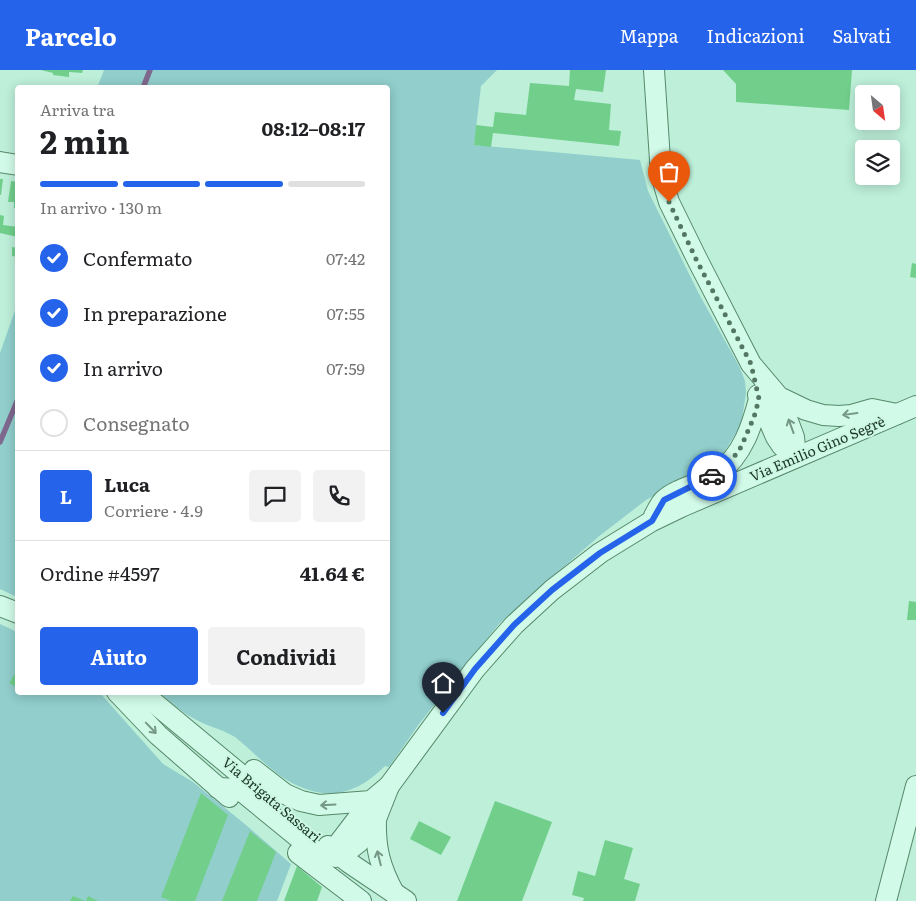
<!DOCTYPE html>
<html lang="it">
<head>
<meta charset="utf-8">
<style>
  body { margin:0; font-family:Literata,serif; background:#f2f2f2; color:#202124; height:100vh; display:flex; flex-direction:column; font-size:19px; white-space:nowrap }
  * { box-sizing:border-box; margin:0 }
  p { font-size:16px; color:#757577 }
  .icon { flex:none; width:28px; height:28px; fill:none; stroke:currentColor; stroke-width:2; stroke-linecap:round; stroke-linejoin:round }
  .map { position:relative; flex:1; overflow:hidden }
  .sheet { position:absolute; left:15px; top:15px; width:375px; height:610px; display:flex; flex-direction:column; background:#fff; border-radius:5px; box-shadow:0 2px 12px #0003 }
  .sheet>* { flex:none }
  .needle { width:32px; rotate:151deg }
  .buttons { position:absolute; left:855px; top:15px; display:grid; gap:10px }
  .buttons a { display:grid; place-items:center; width:45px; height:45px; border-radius:5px; background:#fff; box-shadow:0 2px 12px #0003; font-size:25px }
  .pin { position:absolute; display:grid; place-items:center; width:42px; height:42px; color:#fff; margin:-51px -21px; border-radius:50% 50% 50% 0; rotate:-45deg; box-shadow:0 0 5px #0007 }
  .pin .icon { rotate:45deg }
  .courier { position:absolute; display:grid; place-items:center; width:50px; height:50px; margin:-25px; border:4px solid #2563eb; border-radius:50%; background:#fff; color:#222; box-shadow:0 1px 6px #0007 }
  .summary em { font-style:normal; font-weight:700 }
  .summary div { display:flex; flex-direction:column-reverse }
  .summary { display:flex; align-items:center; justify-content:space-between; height:85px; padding:0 25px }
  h1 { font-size:32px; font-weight:700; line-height:38px }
  .bar { display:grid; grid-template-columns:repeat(4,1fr); gap:8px 5px; align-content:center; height:60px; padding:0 25px }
  .bar i { height:6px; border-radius:4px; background:#e0e0e0 }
  .bar .selected { background:#2563eb }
  .bar p { grid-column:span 4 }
  .line { display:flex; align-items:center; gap:12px; padding:0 25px; border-top:1px solid #e0e0e0 }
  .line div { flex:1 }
  .round { display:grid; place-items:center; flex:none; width:52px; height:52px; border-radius:5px; background:#f2f2f2 }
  ol { padding:0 25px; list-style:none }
  li { display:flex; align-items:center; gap:15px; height:55px }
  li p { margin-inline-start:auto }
  li .icon { padding:5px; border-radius:50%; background:#2563eb; color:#fff; stroke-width:4 }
  li:last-child { color:#757577 }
  li i { width:28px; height:28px; border:2px solid #e0e0e0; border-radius:50% }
  .primary-button { display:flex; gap:10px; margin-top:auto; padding:10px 25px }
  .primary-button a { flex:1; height:58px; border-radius:5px; background:#2563eb; color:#fff; font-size:20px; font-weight:700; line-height:58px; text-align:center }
  .primary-button a+a { background:#f2f2f2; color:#202124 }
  header { display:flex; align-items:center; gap:30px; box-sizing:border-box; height:70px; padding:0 25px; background:#2563eb; color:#fff }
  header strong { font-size:24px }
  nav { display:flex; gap:28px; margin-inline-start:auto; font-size:18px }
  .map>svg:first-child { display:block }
  .green { fill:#91cecc }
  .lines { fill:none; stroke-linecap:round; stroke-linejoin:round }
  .stream { stroke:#7f688e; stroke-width:5.5 }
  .building { fill:#71cf8b }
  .minor-casing { stroke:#568869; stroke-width:22 }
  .minor { stroke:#d1fae8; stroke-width:20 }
  .oneway { stroke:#769886 }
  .done { stroke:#547763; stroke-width:5; stroke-dasharray:0 9 }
  .route { stroke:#2563eb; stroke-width:6 }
  .labels { text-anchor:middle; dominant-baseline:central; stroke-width:4; stroke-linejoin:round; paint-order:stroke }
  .street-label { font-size:14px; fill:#1b3724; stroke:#cdf7e5 }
</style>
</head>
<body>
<header>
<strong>Parcelo</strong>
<nav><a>Mappa</a><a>Indicazioni</a><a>Salvati</a></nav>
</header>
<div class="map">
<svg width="916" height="831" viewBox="0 0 916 831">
  <rect width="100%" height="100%" fill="#bdefd9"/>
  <!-- green -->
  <g class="green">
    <path d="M 104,0 L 497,0 L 481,16 L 474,75 L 640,90 L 648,121 L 699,224 L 739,296 L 745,311 L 746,323 L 741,355 L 723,384 L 712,394 L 646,430 L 598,467 L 499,554 L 419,654 L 389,697 L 385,696 C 357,724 329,732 292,713 C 272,703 253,681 235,667 C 222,659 206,656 193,648 C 181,642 170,631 159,623 L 388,622 L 388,18 L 97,18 Z"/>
    <polygon points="17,235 17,527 0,519 0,283"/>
    <polygon points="0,554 17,562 18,622 100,623 163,694 193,712 246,755 291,794 277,831 0,831"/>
  </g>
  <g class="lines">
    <!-- stream -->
    <g class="stream">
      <polyline points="143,18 150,0"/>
      <polyline points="0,372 18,329"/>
    </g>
  </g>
  <!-- building -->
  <g class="building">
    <polygon points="41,0 83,0 82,3 69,2 69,7 53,5 53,3"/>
    <polygon points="570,0 606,0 603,22 576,19 574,30 611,34 609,60 621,61 619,76 493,63 491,77 474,75 476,55 493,57 495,42 526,45 530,13 569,16"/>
    <polygon points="723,0 852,0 849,40 736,32 736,14"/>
    <polygon points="0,109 3,109 1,125 0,125"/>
    <polygon points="11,111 18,112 18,138 14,138 14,132 8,132"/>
    <polygon points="0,145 4,146 3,155 18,157 18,167 0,163"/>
    <polygon points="12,177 18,178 18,187 12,186"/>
    <polygon points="912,193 916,194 916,208 910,207"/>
    <polygon points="909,531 916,532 916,550 907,550"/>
    <polygon points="18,599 18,618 9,613"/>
    <polygon points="201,723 228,745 195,831 171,831 161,827"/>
    <polygon points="495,731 552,752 522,831 457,831"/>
    <polygon points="419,751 451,767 441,785 410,769"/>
    <polygon points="250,761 276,782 257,831 222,831"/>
    <polygon points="605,770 633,778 624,809 640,814 635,831 583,831 584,828 572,825 578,801 595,806"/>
    <polygon points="297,796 322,817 317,831 284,831"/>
    <polygon points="73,826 85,831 70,831"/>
    <polygon points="88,826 98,831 86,831"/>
  </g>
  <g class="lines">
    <!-- minor casing -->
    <g class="minor-casing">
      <g id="minor">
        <polyline points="654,0 661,105 669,132 697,189 751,294 779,327 806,340 823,345 839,346 851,345 872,339 897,344"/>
        <polyline points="0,92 18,95"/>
        <polyline points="758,325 776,367 782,376 796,387"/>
        <polyline points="779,327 794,367 796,387"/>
        <path d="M 654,446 C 657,441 660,433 664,430 C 677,418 704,413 719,402 C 743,385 752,355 759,329"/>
        <polyline points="0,536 18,543"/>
        <polyline points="117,622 158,665 229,727"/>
        <polyline points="141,622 263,723"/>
        <polyline points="254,700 285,724 301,731 319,735 371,731 389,716"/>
        <polyline points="218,718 239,719 321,786 350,779 359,772 376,749 389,716 475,599 514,555 552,520 600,483 652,451 681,437 916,336"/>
        <path d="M 376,749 C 375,778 380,797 394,823"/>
        <polyline points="328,776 348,792 406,831"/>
        <polyline points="298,783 361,831"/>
        <polyline points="335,787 339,773 371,731"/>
        <polyline points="886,831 916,716"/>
      </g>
    </g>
    <!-- minor -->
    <use href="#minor" class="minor"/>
  </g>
  <!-- one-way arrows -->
  <defs><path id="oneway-shaft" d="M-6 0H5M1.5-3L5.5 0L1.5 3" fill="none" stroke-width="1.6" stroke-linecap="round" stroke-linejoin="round" transform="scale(1.25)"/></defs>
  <g class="oneway">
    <use href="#oneway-shaft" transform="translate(850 344) rotate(172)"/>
    <use href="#oneway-shaft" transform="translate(791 356) rotate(-110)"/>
    <use href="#oneway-shaft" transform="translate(151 658) rotate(46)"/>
    <use href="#oneway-shaft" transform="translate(328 735) rotate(177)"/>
    <use href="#oneway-shaft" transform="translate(379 788) rotate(-104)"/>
  </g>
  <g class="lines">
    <!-- done -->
    <polyline class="done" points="669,132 696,189 751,294 759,329 754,347 741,377 731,391 719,402 712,406"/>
    <!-- route -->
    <polyline class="route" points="443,643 475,599 514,555 552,520 600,483 652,451 664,430 712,406"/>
  </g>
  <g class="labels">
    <!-- street labels -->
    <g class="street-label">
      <text transform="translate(817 378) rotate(-23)">Via Emilio Gino Segrè</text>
      <text transform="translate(272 729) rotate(40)">Via Brigata Sassari</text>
    </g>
  </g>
</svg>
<div class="buttons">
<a><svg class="needle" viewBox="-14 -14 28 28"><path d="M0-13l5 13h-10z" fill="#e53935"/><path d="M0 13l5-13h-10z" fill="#757577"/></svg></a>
<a><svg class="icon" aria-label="layers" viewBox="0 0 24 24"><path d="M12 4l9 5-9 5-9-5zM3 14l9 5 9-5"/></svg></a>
</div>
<div class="pin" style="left:669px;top:132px;background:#ea580c"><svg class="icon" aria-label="bag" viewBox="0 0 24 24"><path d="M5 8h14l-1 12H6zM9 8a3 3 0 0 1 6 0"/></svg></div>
<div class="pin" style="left:443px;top:643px;background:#1f2937"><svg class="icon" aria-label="home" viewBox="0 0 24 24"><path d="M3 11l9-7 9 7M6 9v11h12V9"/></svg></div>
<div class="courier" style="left:712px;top:406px"><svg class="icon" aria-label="car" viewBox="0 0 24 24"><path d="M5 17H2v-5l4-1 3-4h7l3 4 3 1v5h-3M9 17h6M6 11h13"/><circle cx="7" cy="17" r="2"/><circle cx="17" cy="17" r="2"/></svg></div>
<section class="sheet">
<div class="summary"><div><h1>2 min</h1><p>Arriva tra</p></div><em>08:12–08:17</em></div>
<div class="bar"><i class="selected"></i><i class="selected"></i><i class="selected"></i><i></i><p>In arrivo · 130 m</p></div>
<ol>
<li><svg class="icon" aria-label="check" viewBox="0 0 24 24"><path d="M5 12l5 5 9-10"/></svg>Confermato<p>07:42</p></li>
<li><svg class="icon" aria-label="check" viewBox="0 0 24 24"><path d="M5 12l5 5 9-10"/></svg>In preparazione<p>07:55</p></li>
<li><svg class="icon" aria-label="check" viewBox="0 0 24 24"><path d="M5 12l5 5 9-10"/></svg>In arrivo<p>07:59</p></li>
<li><i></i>Consegnato</li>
</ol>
<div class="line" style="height:90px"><b class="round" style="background:#2563eb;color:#fff">L</b><div><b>Luca</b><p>Corriere · 4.9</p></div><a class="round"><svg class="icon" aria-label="chat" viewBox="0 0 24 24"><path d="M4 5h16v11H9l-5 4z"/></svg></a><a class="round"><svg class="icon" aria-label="phone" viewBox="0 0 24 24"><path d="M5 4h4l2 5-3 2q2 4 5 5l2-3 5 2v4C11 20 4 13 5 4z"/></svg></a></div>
<div class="line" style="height:65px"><div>Ordine #4597</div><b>41.64 €</b></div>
<div class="primary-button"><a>Aiuto</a><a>Condividi</a></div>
</section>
</div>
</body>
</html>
